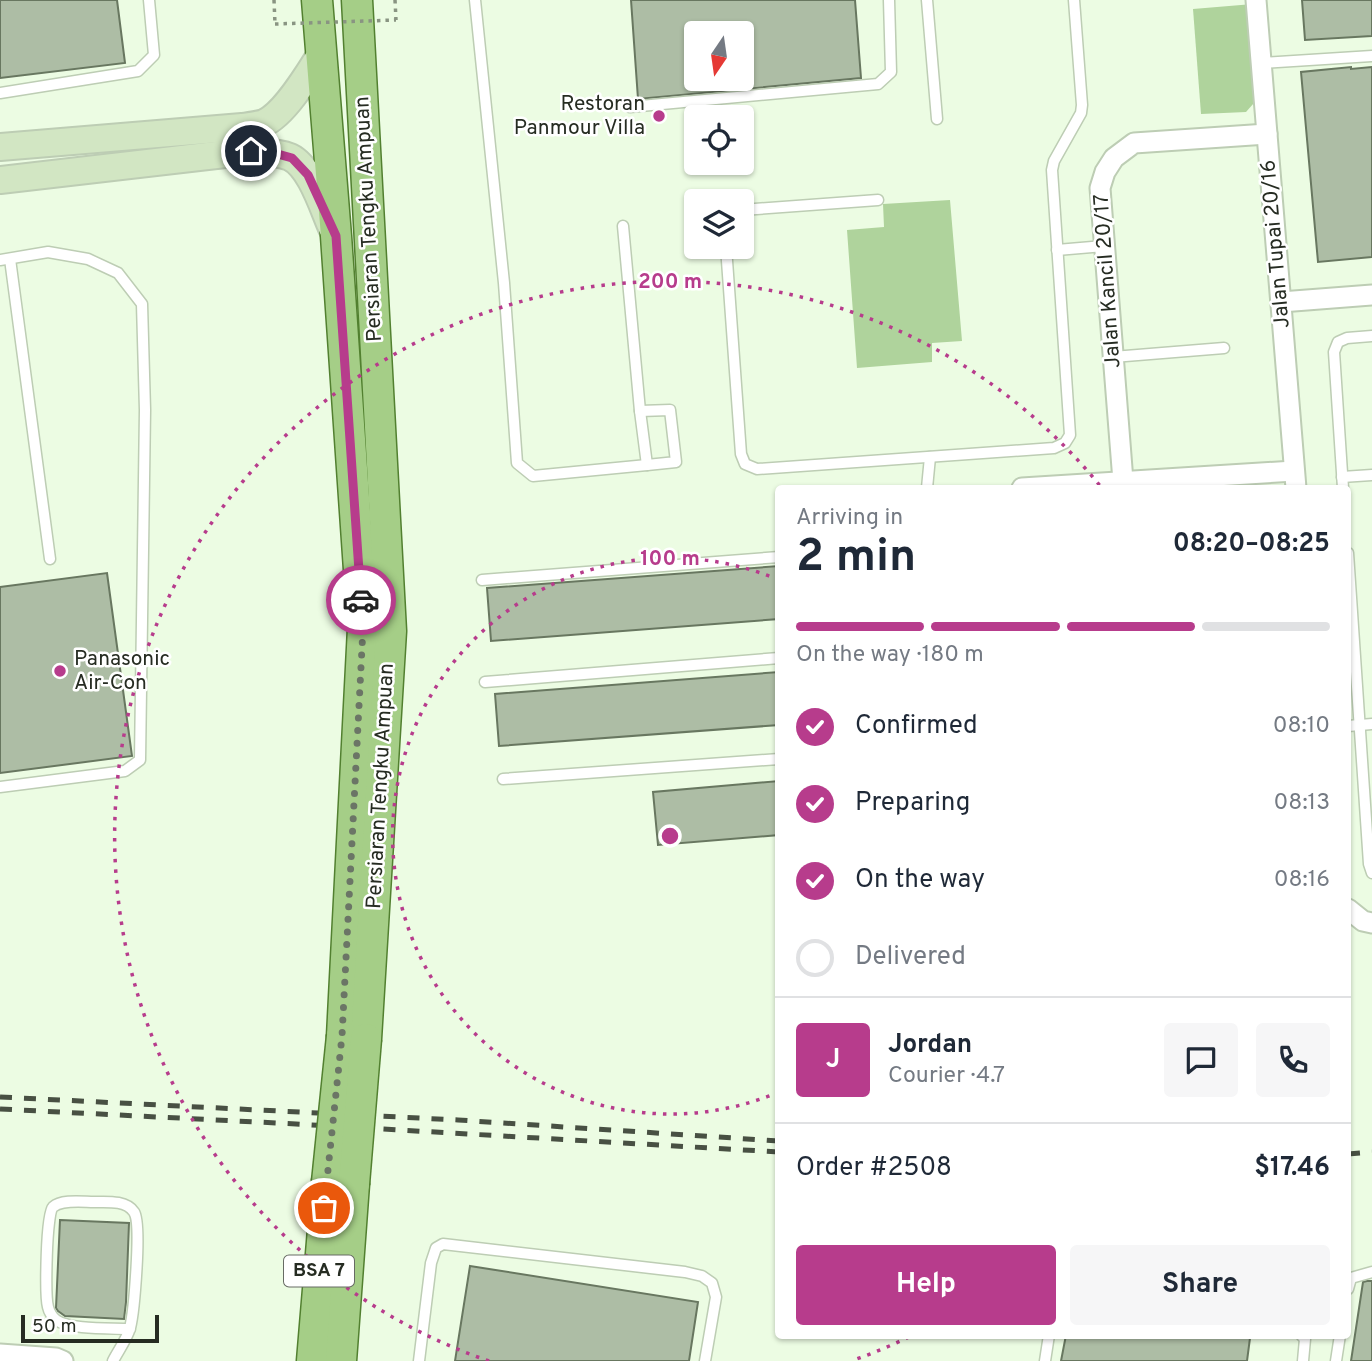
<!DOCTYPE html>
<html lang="en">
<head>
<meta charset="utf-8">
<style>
  body { margin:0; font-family:Overpass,sans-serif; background:#f6f6f7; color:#1f2937; height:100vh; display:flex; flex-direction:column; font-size:26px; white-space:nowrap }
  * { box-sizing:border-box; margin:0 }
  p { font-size:23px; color:#747a83 }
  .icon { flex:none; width:38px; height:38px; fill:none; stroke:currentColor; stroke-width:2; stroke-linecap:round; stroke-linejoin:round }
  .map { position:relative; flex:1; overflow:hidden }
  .sheet { position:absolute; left:775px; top:485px; width:576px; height:854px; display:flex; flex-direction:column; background:#fff; border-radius:7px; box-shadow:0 2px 5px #0004 }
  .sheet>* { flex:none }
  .needle { width:46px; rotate:193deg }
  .tools { position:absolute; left:684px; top:21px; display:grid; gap:14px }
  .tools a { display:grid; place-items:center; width:70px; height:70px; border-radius:7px; background:#fff; box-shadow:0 2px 5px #0004; font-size:35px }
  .scale { position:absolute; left:21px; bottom:18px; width:138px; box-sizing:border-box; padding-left:7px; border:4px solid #262c22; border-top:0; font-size:19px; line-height:24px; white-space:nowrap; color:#262c22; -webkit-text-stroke:5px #fff; paint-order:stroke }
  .pin { position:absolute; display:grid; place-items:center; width:60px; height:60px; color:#fff; margin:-30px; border:4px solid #fff; border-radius:50%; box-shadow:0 2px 7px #0007 }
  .courier { position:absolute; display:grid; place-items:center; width:70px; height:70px; margin:-35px; border:5px solid #b73c8c; border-radius:50%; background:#fff; color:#222; box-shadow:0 2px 9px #0007 }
  .headline em { font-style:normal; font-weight:700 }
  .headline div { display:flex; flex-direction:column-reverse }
  .headline { display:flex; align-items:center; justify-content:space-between; height:119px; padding:0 21px }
  h1 { font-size:46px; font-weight:700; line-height:52px }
  .bar { display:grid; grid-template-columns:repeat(4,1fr); gap:10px 7px; align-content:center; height:84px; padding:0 21px }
  .bar i { height:9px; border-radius:5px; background:#e0e1e3 }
  .bar .active { background:#b73c8c }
  .bar p { grid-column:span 4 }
  .line { display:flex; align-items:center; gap:18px; padding:0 21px; border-top:2px solid #e0e1e3 }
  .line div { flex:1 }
  .round { display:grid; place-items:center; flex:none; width:74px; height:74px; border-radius:7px; background:#f6f6f7 }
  ol { padding:0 21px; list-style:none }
  li { display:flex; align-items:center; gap:21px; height:77px }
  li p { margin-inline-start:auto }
  li .icon { padding:7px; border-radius:50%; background:#b73c8c; color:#fff; stroke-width:4 }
  li:last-child { color:#747a83 }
  li i { width:38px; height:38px; border:4px solid #e0e1e3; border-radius:50% }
  .primary-button { display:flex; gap:14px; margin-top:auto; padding:14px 21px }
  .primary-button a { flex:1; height:80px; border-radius:7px; background:#b73c8c; color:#fff; font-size:28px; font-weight:700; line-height:80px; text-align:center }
  .primary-button a+a { background:#f6f6f7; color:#1f2937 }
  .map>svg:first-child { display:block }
  .green { fill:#afd39c }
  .building { fill:#adbda5; stroke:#687760; stroke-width:2; fill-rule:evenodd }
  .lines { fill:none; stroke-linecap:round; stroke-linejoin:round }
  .service-casing { stroke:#bdcdb4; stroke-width:13 }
  .minor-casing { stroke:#bdcdb4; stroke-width:23 }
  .secondary-casing { stroke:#bdcdb4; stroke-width:30 }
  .primary-casing { stroke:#528030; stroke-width:33 }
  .path { stroke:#899482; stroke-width:3.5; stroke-dasharray:3.5 5; stroke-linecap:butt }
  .service { stroke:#fff; stroke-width:10 }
  .minor { stroke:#fff; stroke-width:19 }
  .secondary { stroke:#d2e6c3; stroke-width:26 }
  .primary { stroke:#a5ce87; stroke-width:30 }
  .rail { stroke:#485043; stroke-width:5; stroke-dasharray:12 12; stroke-linecap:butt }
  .primary-bridge-casing { stroke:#528030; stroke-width:33; stroke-linecap:butt }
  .path-bridge { stroke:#899482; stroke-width:3.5; stroke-dasharray:3.5 5; stroke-linecap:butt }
  .primary-bridge { stroke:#a5ce87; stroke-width:30 }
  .done { stroke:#6b7566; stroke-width:7; stroke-dasharray:0 12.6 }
  .route { stroke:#b73c8c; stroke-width:9 }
  .ring { fill:none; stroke:#b73c8c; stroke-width:3.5; stroke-dasharray:3.5 7 }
  .poi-dot { fill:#b73c8c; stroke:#fff; stroke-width:2.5 }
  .labels { text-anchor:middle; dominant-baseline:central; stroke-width:5; stroke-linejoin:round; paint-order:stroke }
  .shield { fill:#fff; stroke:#676b64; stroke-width:2 }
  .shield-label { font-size:19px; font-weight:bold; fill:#262c22 }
  .poi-label { font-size:21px; fill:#262c22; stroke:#fff; text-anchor:end }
  .street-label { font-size:21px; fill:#262c22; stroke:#fff }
  .centre { fill:#b73c8c; stroke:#fff; stroke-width:3.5 }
  .ring-label { font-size:21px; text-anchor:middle; font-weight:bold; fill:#b73c8c; stroke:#fff; stroke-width:5; stroke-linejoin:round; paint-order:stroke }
</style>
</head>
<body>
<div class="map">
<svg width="1372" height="1361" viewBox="0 0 1372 1361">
  <rect width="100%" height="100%" fill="#ecfce3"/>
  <!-- green -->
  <g class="green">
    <polygon points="1253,4 1261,95 1246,112 1201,114 1193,9"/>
    <polygon points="950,200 962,341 932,343 932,362 857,368 847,230 884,227 883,204"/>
  </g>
  <!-- building -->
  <g class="building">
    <polygon points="0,0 117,0 125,63 0,78"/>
    <path d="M 631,0 L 855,0 L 861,78 L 638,99 ZM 696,33 L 742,33 L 742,79 L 696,79 Z"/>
    <polygon points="1302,0 1372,0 1372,36 1305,40"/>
    <polygon points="1351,67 1351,69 1372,67 1372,257 1318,262 1301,72"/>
    <polygon points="779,566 779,619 491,641 487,588"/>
    <polygon points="107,573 132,756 0,773 0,587"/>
    <polygon points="779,672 779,725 499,746 495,694"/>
    <polygon points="779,781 779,835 658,845 653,792"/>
    <polygon points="60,1220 129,1223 126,1302 124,1319 65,1316 58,1311 56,1308"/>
    <polygon points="470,1266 698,1302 689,1361 455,1361"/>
    <polygon points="1367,1281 1372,1281 1372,1361 1351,1361 1363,1282"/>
    <polygon points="1066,1335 1230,1335 1250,1338 1247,1361 1061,1361"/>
  </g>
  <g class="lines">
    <!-- service casing -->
    <g class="service-casing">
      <g id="service">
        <polyline points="475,0 504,283 517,463 533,476 647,465 640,411 623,226"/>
        <polyline points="927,0 937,119"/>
        <polyline points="1262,63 1372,56"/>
        <polyline points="0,93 138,71 154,55 149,0"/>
        <polyline points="630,107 878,84 891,72 889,0"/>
        <polyline points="742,210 878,200"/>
        <polyline points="726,247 741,454 745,464 757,469 1054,448 1065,443 1070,435 1052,170 1054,161 1081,113 1082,105 1074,0"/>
        <polyline points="1057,250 1104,246"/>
        <polyline points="10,259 50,559"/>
        <polyline points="0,260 48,252 88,259 118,273 142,304 145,410 140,760 125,771 0,787"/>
        <polyline points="1113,357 1224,348"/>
        <polyline points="640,411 670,410 676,462 647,465"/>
        <polyline points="1342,477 1372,475"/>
        <polyline points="927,488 930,457"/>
        <polyline points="1343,488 1334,352 1338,342 1347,338 1372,336"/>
        <polyline points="1348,553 1369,864 1372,873"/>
        <polyline points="482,580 779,557"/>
        <polyline points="485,682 779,658"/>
        <polyline points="1348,726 1372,724"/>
        <polyline points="503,779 779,759"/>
        <polyline points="1348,1289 1351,1278 1372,1272"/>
        <polyline points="1301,1335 1305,1339 1303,1361"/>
        <path d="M 113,1361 C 118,1351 127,1339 130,1328 C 134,1312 142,1223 134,1212 C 126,1200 107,1202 94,1202 C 83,1202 62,1199 53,1207 C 46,1214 45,1296 48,1307 C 49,1312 53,1318 56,1320 C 70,1330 111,1328 130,1329"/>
        <polyline points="419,1361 431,1263 436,1248 443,1244 685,1272 702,1276 712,1283 716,1297 705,1361"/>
        <polyline points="1045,1361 1049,1335"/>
        <polyline points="1336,1361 1340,1335"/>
      </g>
    </g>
    <!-- minor casing -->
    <g class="minor-casing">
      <g id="minor">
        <polyline points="1256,0 1296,488"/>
        <polyline points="1281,302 1372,295"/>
        <polyline points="1123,481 1100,188 1105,172 1114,158 1134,143 1267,134"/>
        <polyline points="1022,488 1294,471"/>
        <polyline points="1348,909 1363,921 1372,923"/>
        <polyline points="0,1354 56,1358 63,1361"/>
      </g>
    </g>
    <!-- secondary casing -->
    <g class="secondary-casing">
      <g id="secondary">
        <path d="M 0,147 L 242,127 C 249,126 258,125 264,123 C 285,114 309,73 321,54"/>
        <path d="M 0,180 L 251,151 C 264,152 278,152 290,157 C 311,167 323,208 332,228"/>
      </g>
    </g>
    <!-- primary casing -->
    <g class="primary-casing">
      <g id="primary">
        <polyline points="317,0 336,236 363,628 342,1036"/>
        <polyline points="357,0 391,631 366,1039"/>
        <polyline points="312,1361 327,1182"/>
        <polyline points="341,1361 354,1184"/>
      </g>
    </g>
    <!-- path -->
    <g class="path">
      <polyline points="274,0 275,24"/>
      <polyline points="395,0 396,20"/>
    </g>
    <!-- service -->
    <use href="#service" class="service"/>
    <!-- minor -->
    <use href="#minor" class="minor"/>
    <!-- secondary -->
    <use href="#secondary" class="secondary"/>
    <!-- primary -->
    <use href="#primary" class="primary"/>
    <!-- rail -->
    <g class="rail">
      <polyline points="0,1097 458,1120 779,1141"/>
      <polyline points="0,1109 296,1124 779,1152"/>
      <polyline points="1348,1154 1372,1152"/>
    </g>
    <!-- primary-bridge casing -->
    <g class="primary-bridge-casing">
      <g id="primary-bridge">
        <polyline points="327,1182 342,1036"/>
        <polyline points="354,1184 366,1039"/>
      </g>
    </g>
    <!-- path-bridge -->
    <polyline class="path-bridge" points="275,24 396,20"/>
    <!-- primary-bridge -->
    <use href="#primary-bridge" class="primary-bridge"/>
  </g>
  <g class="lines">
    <!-- done -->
    <polyline class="done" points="324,1208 342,1036 363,628 361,600"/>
    <!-- route -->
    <polyline class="route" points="251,151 274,153 292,158 308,175 336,236 361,600"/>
  </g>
  <!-- distance rings -->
  <g class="ring">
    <path d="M779 1092A278 278 0 1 1 779 580"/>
    <path d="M909 1337A555 555 0 0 1 851 1361M489 1361A555 555 0 1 1 1101 487"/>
  </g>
  <!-- markers -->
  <g class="poi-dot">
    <circle cx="659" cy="116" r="7"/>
    <circle cx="60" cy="671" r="7"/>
  </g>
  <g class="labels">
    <!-- shield labels -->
    <rect class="shield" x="284" y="1255.5" width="70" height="31" rx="5"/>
    <g class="shield-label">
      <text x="319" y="1271">BSA 7</text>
    </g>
    <!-- poi labels -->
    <g class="poi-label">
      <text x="645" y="104">Restoran<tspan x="645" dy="24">Panmour Villa</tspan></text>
      <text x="74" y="659" text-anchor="start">Panasonic<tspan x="74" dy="24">Air-Con</tspan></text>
    </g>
    <!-- street labels -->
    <g class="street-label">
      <text transform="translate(369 219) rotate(-93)">Persiaran Tengku Ampuan</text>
      <text transform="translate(1276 244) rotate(-95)">Jalan Tupai 20/16</text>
      <text transform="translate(1108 281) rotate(-94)">Jalan Kancil 20/17</text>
      <text transform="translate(381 786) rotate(-87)">Persiaran Tengku Ampuan</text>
    </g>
  </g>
  <circle cx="670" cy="836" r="10" class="centre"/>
  <g class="ring-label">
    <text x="670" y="288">200 m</text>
    <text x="670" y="565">100 m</text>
  </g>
</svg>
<div class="tools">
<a><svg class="needle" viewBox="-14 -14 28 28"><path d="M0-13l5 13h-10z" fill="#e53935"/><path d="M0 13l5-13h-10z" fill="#747a83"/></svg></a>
<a><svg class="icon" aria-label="locate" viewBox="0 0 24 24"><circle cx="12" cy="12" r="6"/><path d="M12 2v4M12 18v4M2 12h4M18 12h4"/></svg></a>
<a><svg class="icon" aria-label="layers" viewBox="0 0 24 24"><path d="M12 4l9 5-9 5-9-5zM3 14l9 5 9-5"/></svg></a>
</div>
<div class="scale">50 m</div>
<div class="pin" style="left:324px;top:1208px;background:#ea580c"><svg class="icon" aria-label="bag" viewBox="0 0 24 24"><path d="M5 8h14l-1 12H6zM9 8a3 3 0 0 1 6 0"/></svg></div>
<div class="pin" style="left:251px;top:151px;background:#1f2937"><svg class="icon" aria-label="home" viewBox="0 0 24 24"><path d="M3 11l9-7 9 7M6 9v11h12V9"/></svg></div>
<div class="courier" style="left:361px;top:600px"><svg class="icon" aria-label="car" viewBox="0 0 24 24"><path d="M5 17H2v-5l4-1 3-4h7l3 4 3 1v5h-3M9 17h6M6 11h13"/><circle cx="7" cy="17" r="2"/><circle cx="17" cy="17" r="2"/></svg></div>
<section class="sheet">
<div class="headline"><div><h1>2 min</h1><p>Arriving in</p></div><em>08:20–08:25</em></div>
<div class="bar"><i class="active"></i><i class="active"></i><i class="active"></i><i></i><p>On the way · 180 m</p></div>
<ol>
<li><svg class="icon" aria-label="check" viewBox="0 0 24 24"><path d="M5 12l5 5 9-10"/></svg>Confirmed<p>08:10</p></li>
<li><svg class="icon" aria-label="check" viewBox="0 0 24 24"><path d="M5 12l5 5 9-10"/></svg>Preparing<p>08:13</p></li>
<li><svg class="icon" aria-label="check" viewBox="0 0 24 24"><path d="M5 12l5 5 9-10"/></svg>On the way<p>08:16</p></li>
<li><i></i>Delivered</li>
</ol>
<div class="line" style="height:126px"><b class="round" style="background:#b73c8c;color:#fff">J</b><div><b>Jordan</b><p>Courier · 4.7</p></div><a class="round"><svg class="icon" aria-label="chat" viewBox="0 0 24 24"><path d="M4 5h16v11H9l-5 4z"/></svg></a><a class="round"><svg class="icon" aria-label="phone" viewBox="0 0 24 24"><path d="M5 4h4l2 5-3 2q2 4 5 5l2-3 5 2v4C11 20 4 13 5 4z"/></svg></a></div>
<div class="line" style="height:91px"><div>Order #2508</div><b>$17.46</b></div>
<div class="primary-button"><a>Help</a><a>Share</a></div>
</section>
</div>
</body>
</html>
